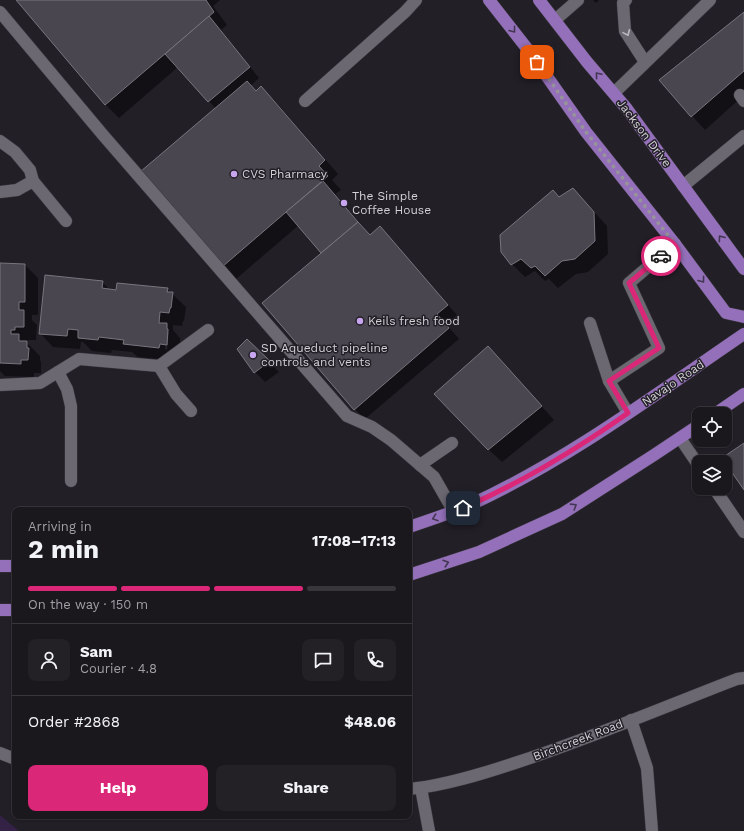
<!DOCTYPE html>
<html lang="en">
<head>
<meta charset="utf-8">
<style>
  body { margin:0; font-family:"Work Sans",sans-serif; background:#232026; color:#f1f3f6; height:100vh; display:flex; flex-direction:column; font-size:15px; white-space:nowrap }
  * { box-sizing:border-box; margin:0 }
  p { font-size:13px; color:#9f9fa4 }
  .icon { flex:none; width:22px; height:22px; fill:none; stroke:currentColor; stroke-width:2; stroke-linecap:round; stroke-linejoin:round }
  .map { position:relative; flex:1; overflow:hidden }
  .panel { position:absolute; left:12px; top:507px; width:400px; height:312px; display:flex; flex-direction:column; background:#1a171d; border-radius:8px; box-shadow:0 1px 3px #0004,0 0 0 1px #38363b }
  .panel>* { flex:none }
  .buttons { position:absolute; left:692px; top:407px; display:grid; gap:8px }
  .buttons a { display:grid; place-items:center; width:40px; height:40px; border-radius:8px; background:#1a171d; box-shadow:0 1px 3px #0004,0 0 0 1px #38363b; font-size:20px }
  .pin { position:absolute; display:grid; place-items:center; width:34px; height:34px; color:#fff; margin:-17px; border-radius:8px; box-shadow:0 2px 6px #0006 }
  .courier { position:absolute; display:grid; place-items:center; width:40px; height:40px; margin:-20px; border:3px solid #db2777; border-radius:50%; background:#fff; color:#222; box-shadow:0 1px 5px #0007 }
  .headline em { font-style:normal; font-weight:700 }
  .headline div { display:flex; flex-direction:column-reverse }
  .headline { display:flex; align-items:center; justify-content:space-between; height:68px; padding:0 16px }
  h1 { font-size:26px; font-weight:700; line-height:30px }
  .bar { display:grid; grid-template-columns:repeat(4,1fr); gap:6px 4px; align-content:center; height:48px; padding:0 16px }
  .bar i { height:5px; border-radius:3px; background:#38363b }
  .bar .on { background:#db2777 }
  .bar p { grid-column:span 4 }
  .line { display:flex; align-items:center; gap:10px; padding:0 16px; border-top:1px solid #38363b }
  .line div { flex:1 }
  .round { display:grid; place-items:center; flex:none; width:42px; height:42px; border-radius:8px; background:#232026 }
  .action { display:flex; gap:8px; margin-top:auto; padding:8px 16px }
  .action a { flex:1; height:46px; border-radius:8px; background:#db2777; color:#fff; font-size:16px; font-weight:700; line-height:46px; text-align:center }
  .action a+a { background:#232026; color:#f1f3f6 }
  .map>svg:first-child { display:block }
  .green { fill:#332146 }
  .shadow { fill:#0007; fill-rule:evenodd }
  .building { fill:#4a464f; stroke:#79757f }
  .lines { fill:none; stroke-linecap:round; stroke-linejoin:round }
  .minor-casing { stroke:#3c3940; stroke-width:13 }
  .major-casing { stroke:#3c3940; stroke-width:13 }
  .minor { stroke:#6c6872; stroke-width:12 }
  .major { stroke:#9470ba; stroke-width:12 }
  .oneway { stroke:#443753 }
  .oneway2 { stroke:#bab7be }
  .done { stroke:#969399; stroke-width:4; stroke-dasharray:0 7.2 }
  .route { stroke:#db2777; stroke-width:5 }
  .poi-dot { fill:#c7a6ef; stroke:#221f27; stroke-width:1.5 }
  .labels { text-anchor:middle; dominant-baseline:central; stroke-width:3; stroke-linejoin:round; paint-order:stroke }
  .street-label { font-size:12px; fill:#d4d1d7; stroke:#221f27 }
  .poi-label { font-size:12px; fill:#d4d1d7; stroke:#221f27; text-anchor:start }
</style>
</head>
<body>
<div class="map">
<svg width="744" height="831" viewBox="0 0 744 831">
  <rect width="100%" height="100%" fill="#221f27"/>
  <!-- green -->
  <polygon class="green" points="0,815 19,831 0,831"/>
  <!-- shadow -->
  <g class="shadow">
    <polygon points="17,0 220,0 213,6 227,25 221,30 259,78 250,86 256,92 261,88 275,101 338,174 332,180 341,190 335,194 371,236 380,228 457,315 446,324 459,339 365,419 355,409 323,253 299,225 236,279 222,266 216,109 178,67 119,118 106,105"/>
    <polygon points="593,0 599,0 596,3"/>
    <polygon points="744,13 744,95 705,130 660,80"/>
    <polygon points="573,189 607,226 608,254 588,272 576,274 558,288 549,279 545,281 535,271 525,277 512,264 559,198"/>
    <polygon points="0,264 25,265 38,278 38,315 32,315 32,320 37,325 36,340 28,340 28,344 40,356 40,360 41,362 41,373 34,373 34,377 5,376 0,371"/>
    <path d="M 102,282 L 110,290 L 167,289 L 186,307 L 184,321 L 183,321 L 182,326 L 173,325 L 173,330 L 180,338 L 180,342 L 181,344 L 172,360 L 138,357 L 132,352 L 112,350 L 111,353 L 92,351 L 83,342 L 81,342 L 80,349 L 53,347 L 40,333 ZM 167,329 L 169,331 L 167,350 L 165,349 Z"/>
    <polygon points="247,340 279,372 265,382 255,372"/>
    <polygon points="488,347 554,420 502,462 488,449"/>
  </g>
  <!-- building -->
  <g class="building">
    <polygon points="16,0 206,0 214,12 105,105"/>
    <polygon points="744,12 744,71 691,117 659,80"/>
    <polygon points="209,16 250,67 208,102 165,54"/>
    <polygon points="247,81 256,91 261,86 325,160 319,166 328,176 222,267 140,172"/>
    <polygon points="323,181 358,222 321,253 286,212"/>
    <polygon points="573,188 594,212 595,241 575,259 562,261 545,276 535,266 531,268 521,259 511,265 501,252 500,235 553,190 559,197"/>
    <polygon points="358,222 370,235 380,226 448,305 437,314 449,328 354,410 262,303"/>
    <polygon points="0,263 25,264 25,302 19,302 19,310 24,310 24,327 15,327 15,330 11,330 11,334 19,334 19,341 27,341 27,348 29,348 28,360 21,360 21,364 0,363"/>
    <polygon points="45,275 103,281 102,288 116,290 117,283 168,288 167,292 173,292 171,308 170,308 169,313 160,312 159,323 167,323 167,329 168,329 167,345 160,344 159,348 123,344 124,340 99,337 98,340 78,338 78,330 68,329 67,336 39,334"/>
    <polygon points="247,339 270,361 254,373 237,349"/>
    <polygon points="488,346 542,406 488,450 434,394"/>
    <polygon points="744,443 744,490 722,458"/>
  </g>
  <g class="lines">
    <!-- minor casing -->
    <g class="minor-casing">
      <g id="minor">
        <polyline points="626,0 623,3 625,31 645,62"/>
        <polyline points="0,12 103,135 347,416 372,427 391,440 434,477 454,512"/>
        <polyline points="555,20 578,0"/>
        <polyline points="614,93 710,0"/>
        <polyline points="740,95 744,101"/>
        <polyline points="305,101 405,12 416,0"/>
        <polyline points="0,141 15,152 30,170 33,181 66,221"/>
        <polyline points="683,186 744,136"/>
        <polyline points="0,192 17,190 33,181"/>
        <polyline points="590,323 609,381"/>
        <polyline points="159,366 176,394 191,411"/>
        <polyline points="58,372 67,389 71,406 71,481"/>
        <polyline points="0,385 40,383 79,359 159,366 208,330"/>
        <polyline points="628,413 609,381 659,348 629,283 675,244"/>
        <polyline points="680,438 699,466"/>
        <polyline points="420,465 452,443"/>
        <polyline points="714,488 744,532"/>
        <polyline points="631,720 647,768 652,831"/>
        <polyline points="0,753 15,759"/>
        <polyline points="421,788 429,831"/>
        <path d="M 409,789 C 444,786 485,773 518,762 C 592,738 664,707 737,679 L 744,678"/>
      </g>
    </g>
    <!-- major casing -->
    <g class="major-casing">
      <g id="major">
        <polyline points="489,0 529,51 586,132 675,244 726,313 744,317"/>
        <polyline points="539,0 587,62 627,109 744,269"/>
        <polyline points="715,414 744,394"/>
        <path d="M 409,527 C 430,520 451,513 472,504 C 569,459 656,394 744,334"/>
        <polyline points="0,566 15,566"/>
        <polyline points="409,575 479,552 562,514 654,455 699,425"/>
        <polyline points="0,610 15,610"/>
      </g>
    </g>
    <!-- minor -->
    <use href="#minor" class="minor"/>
    <!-- major -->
    <use href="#major" class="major"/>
  </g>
  <!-- one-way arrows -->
  <defs><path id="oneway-chevron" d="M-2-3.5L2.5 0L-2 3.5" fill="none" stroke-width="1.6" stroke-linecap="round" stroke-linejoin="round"/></defs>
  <g class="oneway">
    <use href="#oneway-chevron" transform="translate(513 30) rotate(52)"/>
    <use href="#oneway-chevron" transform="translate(598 75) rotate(-130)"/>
    <use href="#oneway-chevron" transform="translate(721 238) rotate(-126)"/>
    <use href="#oneway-chevron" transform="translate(702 280) rotate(53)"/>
    <use href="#oneway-chevron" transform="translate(574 506) rotate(-32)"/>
    <use href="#oneway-chevron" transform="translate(435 518) rotate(161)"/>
    <use href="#oneway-chevron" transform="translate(446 563) rotate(-18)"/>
  </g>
  <use class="oneway2" href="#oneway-chevron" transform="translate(627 33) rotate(66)"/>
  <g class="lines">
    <!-- done -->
    <polyline class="done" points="537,62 586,132 675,244 661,256"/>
    <!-- route -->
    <path class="route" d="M 463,508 C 521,483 577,449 628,413 L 609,381 L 659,348 L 629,283 L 661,256"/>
  </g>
  <!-- markers -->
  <g class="poi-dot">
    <circle cx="234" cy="174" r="4"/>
    <circle cx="344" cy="203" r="4"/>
    <circle cx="360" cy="321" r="4"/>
    <circle cx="253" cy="355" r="4"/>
  </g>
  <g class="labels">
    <!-- street labels -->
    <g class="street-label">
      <text transform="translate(644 133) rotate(53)">Jackson Drive</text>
      <text transform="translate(673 383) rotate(-34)">Navajo Road</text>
      <text transform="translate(578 740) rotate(-21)">Birchcreek Road</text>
    </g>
    <!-- poi labels -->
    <g class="poi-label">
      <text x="242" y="174">CVS Pharmacy</text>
      <text x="352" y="196">The Simple<tspan x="352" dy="14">Coffee House</tspan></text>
      <text x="368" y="321">Keils fresh food</text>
      <text x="261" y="348">SD Aqueduct pipeline<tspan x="261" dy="14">controls and vents</tspan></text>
    </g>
  </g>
</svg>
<div class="buttons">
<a><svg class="icon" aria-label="locate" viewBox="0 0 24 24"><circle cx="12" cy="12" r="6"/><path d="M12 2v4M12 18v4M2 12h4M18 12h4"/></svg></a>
<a><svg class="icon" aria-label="layers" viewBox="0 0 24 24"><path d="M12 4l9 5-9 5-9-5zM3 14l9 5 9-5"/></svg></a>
</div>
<div class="pin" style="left:537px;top:62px;background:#ea580c"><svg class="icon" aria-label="bag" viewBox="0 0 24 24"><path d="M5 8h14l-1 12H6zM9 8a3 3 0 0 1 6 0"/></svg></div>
<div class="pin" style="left:463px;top:508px;background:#1f2937"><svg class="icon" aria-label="home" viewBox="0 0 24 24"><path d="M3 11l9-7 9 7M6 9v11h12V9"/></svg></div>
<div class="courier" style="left:661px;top:256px"><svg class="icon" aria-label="car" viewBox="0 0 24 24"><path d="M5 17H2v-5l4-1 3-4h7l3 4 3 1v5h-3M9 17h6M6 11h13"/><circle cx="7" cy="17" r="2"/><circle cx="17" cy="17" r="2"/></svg></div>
<section class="panel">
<div class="headline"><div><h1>2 min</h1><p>Arriving in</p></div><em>17:08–17:13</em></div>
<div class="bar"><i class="on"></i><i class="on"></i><i class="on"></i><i></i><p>On the way · 150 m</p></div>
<div class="line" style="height:72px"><a class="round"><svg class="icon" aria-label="person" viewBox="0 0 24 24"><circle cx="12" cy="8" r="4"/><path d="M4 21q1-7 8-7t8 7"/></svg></a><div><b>Sam</b><p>Courier · 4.8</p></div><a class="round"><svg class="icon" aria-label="chat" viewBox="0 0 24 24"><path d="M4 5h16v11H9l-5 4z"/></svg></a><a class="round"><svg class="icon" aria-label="phone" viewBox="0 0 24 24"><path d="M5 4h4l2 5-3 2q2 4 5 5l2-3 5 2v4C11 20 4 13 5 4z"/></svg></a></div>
<div class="line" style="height:52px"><div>Order #2868</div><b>$48.06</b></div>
<div class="action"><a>Help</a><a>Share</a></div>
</section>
</div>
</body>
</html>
